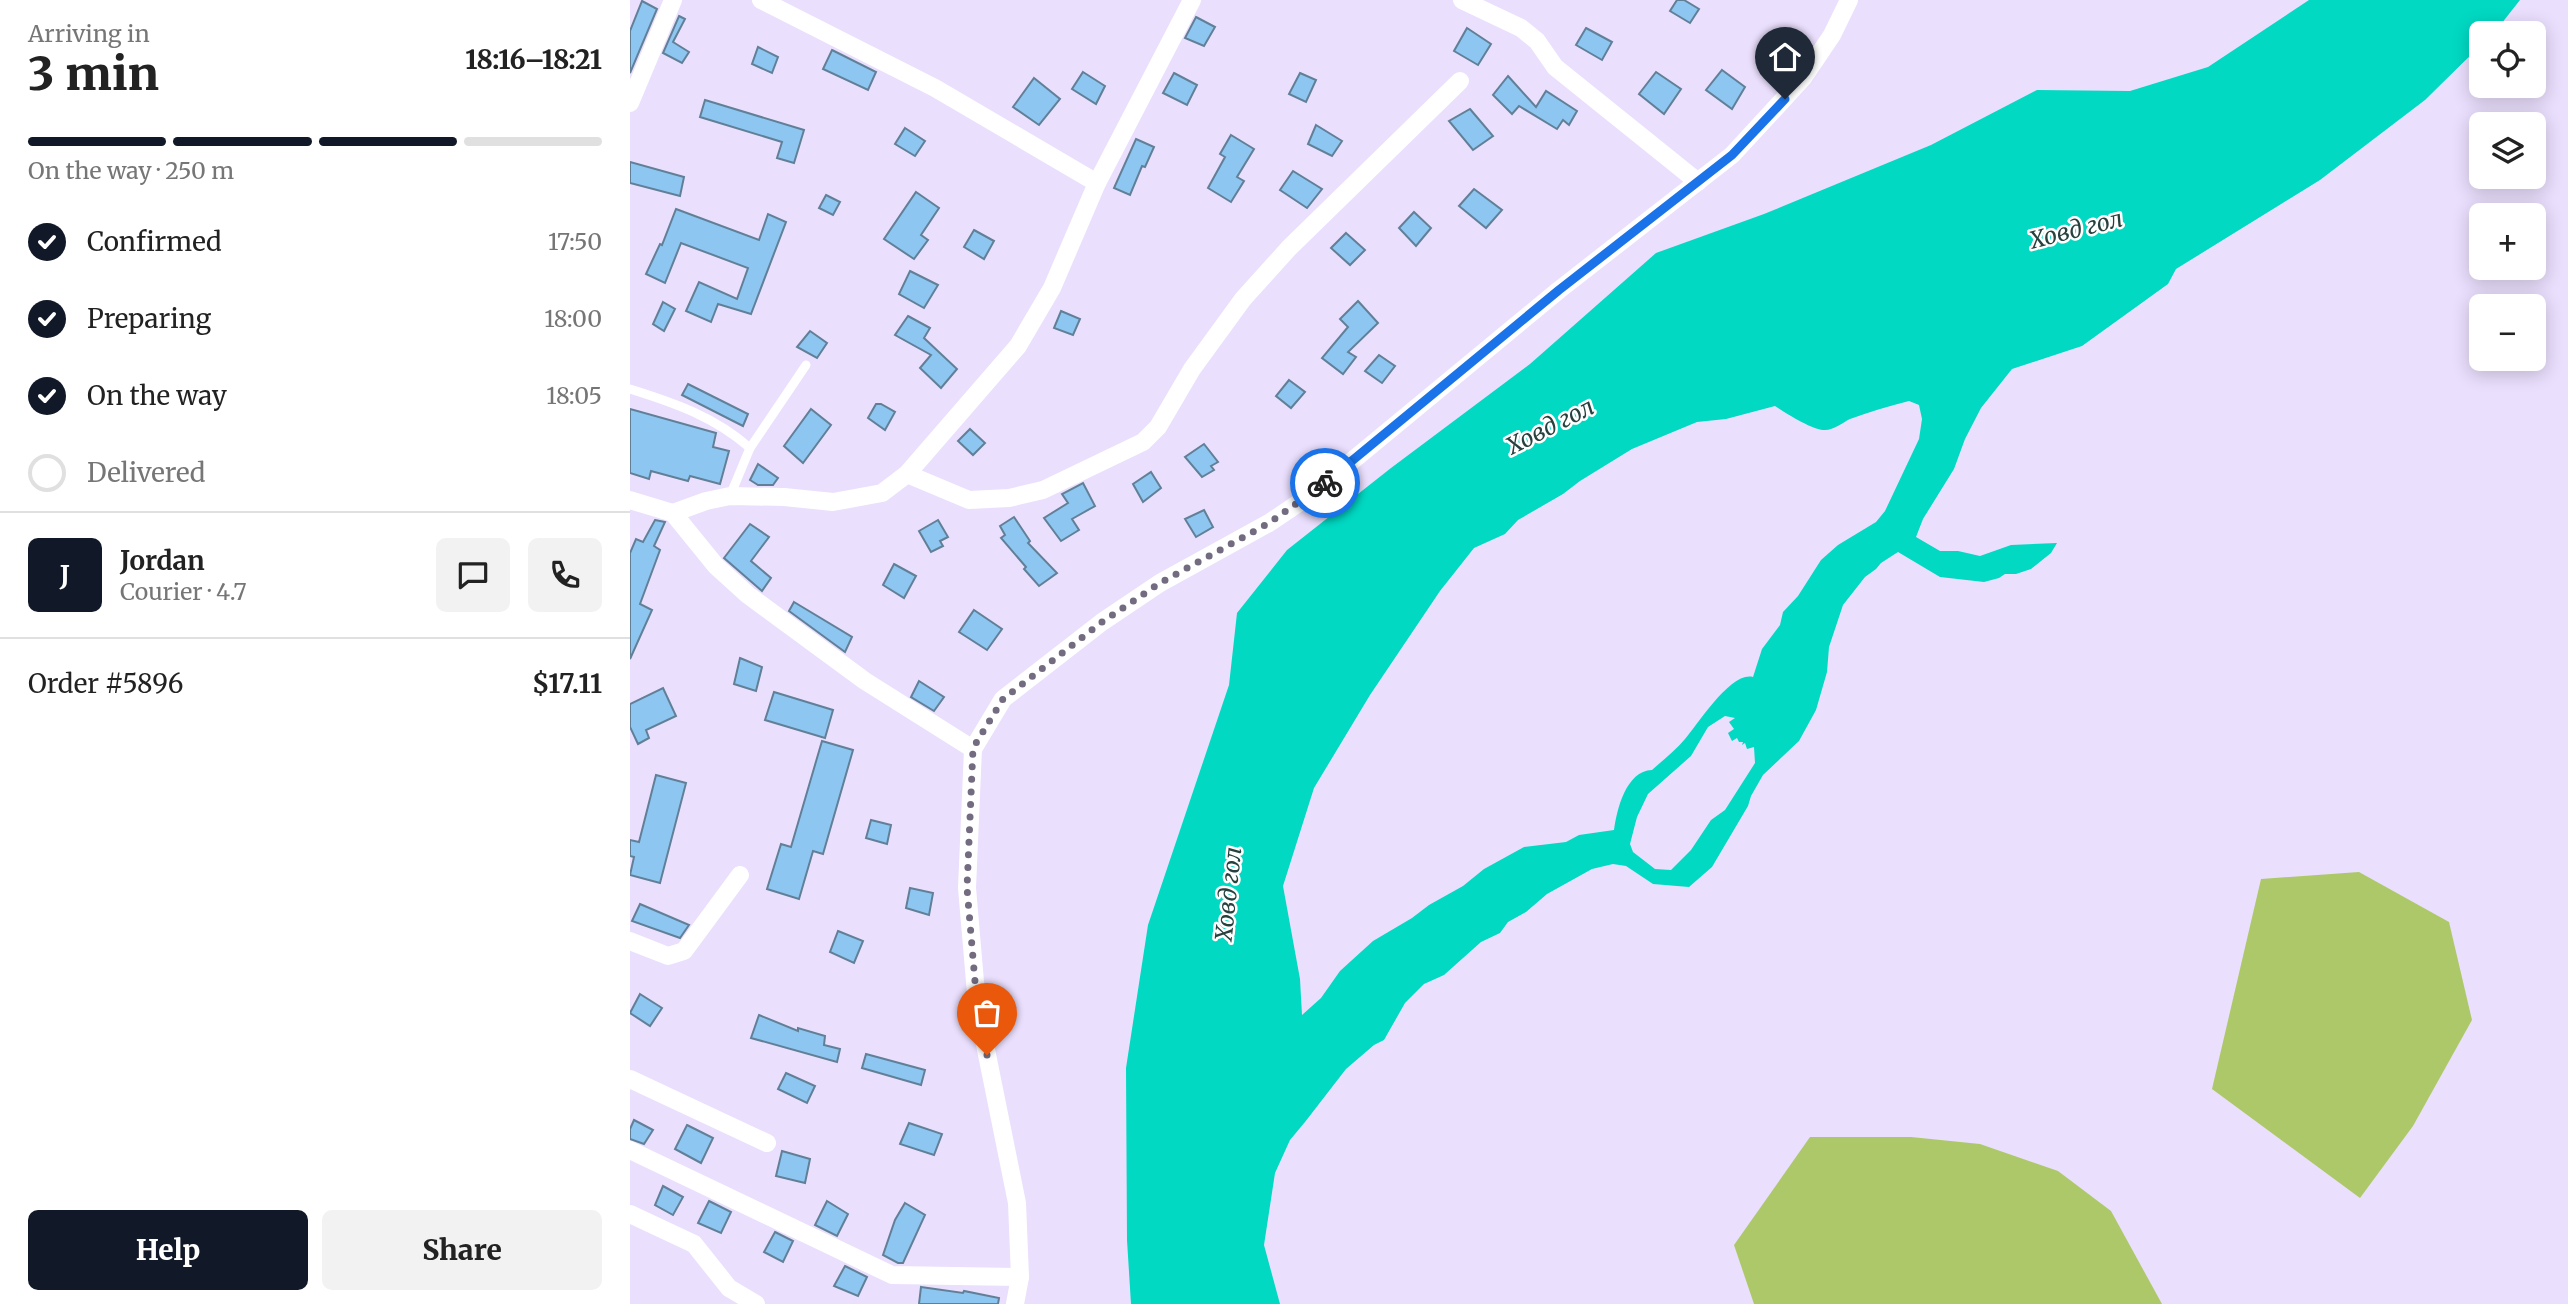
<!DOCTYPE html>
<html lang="en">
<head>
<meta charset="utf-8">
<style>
  body { margin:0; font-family:Merriweather,serif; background:#f2f2f2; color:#222; height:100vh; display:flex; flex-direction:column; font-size:26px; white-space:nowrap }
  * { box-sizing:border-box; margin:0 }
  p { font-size:23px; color:#767676 }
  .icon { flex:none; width:38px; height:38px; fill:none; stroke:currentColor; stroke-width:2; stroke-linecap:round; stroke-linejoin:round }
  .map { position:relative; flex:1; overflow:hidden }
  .drawer { display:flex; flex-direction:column; background:#fff; width:630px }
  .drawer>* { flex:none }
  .buttons { position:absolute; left:1839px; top:21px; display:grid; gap:14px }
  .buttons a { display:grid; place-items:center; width:77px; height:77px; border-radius:10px; background:#fff; box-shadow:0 4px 18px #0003; font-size:35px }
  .pin { position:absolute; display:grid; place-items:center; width:60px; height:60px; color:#fff; margin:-72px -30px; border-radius:50% 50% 50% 0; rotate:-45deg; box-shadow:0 0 7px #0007 }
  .pin .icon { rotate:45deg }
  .courier { position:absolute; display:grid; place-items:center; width:70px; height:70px; margin:-35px; border:5px solid #1a73e8; border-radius:50%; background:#fff; color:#222; box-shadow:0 2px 9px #0007 }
  .summary em { font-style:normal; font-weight:800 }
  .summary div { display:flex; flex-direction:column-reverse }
  .summary { display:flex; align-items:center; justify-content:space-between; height:119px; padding:0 28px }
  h1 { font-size:46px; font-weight:800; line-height:52px }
  .bar { display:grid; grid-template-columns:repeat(4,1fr); gap:10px 7px; align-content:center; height:84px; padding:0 28px }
  .bar i { height:9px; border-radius:5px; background:#e0e0e0 }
  .bar .on { background:#111827 }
  .bar p { grid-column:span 4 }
  .line { display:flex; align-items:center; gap:18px; padding:0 28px; border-top:2px solid #e0e0e0 }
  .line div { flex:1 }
  .round { display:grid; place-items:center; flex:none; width:74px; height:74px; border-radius:10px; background:#f2f2f2 }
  ol { padding:0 28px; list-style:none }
  li { display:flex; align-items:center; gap:21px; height:77px }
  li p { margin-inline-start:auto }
  li .icon { padding:7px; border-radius:50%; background:#111827; color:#fff; stroke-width:4 }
  li:last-child { color:#767676 }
  li i { width:38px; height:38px; border:4px solid #e0e0e0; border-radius:50% }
  .cta { display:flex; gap:14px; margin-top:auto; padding:14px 28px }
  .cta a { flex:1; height:80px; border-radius:10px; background:#111827; color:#fff; font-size:28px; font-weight:800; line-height:80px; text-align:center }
  .cta a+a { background:#f2f2f2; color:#222 }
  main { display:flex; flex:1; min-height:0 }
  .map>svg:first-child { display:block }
  .green { fill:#adc869 }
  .water { fill:#01d9c3; fill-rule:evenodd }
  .building { fill:#8ec6f2; stroke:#618098; stroke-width:2 }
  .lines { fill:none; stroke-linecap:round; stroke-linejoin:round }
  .service { stroke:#fff; stroke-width:9 }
  .minor { stroke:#fff; stroke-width:18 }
  .done { stroke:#736b7f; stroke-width:7; stroke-dasharray:0 12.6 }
  .route { stroke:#1a73e8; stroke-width:9 }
  .labels { text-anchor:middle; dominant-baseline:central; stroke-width:5; stroke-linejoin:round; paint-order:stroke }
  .water-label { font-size:23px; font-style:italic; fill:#27423e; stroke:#fff }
</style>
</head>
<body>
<main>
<section class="drawer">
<div class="summary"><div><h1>3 min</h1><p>Arriving in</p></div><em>18:16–18:21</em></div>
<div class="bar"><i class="on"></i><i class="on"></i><i class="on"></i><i></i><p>On the way · 250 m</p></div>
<ol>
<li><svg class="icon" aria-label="check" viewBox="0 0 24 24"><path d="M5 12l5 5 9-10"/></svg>Confirmed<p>17:50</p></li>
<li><svg class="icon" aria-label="check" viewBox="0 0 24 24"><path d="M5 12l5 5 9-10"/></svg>Preparing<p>18:00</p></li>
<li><svg class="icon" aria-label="check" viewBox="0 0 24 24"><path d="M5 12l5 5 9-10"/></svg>On the way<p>18:05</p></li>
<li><i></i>Delivered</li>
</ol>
<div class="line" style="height:126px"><b class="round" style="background:#111827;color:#fff">J</b><div><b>Jordan</b><p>Courier · 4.7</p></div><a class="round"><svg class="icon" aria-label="chat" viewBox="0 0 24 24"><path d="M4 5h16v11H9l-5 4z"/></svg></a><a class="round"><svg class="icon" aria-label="phone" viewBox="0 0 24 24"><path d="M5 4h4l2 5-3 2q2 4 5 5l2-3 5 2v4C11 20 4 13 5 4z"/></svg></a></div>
<div class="line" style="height:91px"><div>Order #5896</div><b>$17.11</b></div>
<div class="cta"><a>Help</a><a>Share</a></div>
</section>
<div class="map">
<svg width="1938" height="1304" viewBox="0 0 1938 1304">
  <rect width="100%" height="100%" fill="#eadffd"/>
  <!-- green -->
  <g class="green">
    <polygon points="1729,872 1819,922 1842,1020 1783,1126 1730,1198 1582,1089 1631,879"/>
    <polygon points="1180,1137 1281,1137 1350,1144 1428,1171 1481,1211 1532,1304 1124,1304 1104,1245"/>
  </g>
  <!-- water -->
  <path class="water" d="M 1679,0 L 1890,0 L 1864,33 L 1852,33 L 1851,45 L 1795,100 L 1690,180 L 1546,269 L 1538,284 L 1452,346 L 1382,369 L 1351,408 L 1335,439 L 1324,469 L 1293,519 L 1286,537 L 1310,551 L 1328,551 L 1350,556 L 1381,545 L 1427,543 L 1421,553 L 1401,569 L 1386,574 L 1375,574 L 1369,578 L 1354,582 L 1310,577 L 1268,552 L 1251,563 L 1246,569 L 1235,577 L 1213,605 L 1199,647 L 1197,672 L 1186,710 L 1169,741 L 1133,775 L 1121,796 L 1118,806 L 1082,867 L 1059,887 L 1023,884 L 996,866 L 983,864 L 962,869 L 917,894 L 896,912 L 878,922 L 870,933 L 851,942 L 814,975 L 794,984 L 775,1003 L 754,1040 L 744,1045 L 716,1069 L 675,1122 L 660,1140 L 645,1173 L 634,1245 L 650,1304 L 501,1304 L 497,1240 L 496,1068 L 518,925 L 599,685 L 607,613 L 657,550 L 761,468 L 900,364 L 1026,253 L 1134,214 L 1301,145 L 1407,90 L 1500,91 L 1578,67 ZM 1279,401 L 1289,405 L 1292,419 L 1289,439 L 1255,511 L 1246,522 L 1208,545 L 1191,560 L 1168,596 L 1153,612 L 1150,625 L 1132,649 L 1123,677 C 1101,671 1068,724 1055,739 C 1046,750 1033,760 1022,770 C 996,771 987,809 984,830 L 949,835 L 936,842 L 894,847 L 854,869 L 833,886 L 799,905 L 782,918 L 743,941 L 710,971 L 691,998 L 672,1015 L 670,979 L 653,886 L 684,788 L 740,695 L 810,591 L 844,548 L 875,534 L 888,520 L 933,494 L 950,481 L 1002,449 L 1067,422 L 1096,419 L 1145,406 C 1156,413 1182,430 1195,430 C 1204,430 1212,423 1220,419 C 1239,412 1259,406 1279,401 ZM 1095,716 L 1105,718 L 1099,722 L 1104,729 L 1098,733 L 1102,741 L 1107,738 L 1109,742 L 1113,742 L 1112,745 L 1115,743 L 1117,749 L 1124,747 L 1125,763 L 1095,810 L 1081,820 L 1061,850 L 1041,870 L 1025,869 L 1003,852 L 1000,844 L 1007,817 L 1018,794 L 1061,756 L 1078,727 Z"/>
  <!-- building -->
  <g class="building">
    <polygon points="1047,0 1054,0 1069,9 1060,23 1040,11"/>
    <polygon points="12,1 27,9 0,73 0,31"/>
    <polygon points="49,16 55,19 43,42 59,52 52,63 33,53"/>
    <polygon points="566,17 585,27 574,46 555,38"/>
    <polygon points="837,28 861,44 848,65 824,51"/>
    <polygon points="956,28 982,42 972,60 946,45"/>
    <polygon points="128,47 148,57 142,73 122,64"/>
    <polygon points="202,50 246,72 238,90 193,69"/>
    <polygon points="1092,70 1115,87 1102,109 1076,90"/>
    <polygon points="453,72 475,86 466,104 442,89"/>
    <polygon points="1026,72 1051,89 1034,114 1009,94"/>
    <polygon points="544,73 567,85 557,105 533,93"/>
    <polygon points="670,73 686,80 676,102 659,94"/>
    <polygon points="878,76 906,107 916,91 947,111 939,125 933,120 927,129 889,106 882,114 863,95"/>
    <polygon points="404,78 430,99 409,125 383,107"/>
    <polygon points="75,100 174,130 164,163 147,158 152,142 70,117"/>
    <polygon points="840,109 863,136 843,150 819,121"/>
    <polygon points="686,125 712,141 702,156 678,144"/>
    <polygon points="275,128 295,141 285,156 265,144"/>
    <polygon points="601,135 624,149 607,177 614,181 601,202 578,188 595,157 590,154"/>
    <polygon points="506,139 524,147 515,167 512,166 500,195 484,188"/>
    <polygon points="0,162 54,177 50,196 0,183"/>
    <polygon points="663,171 692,189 677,208 650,190"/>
    <polygon points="844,189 872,210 856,228 829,206"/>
    <polygon points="286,192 309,208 291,235 298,240 284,259 254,239"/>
    <polygon points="196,195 210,202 203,215 189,208"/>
    <polygon points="46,209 129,240 138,214 156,222 121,314 88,304 81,322 56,311 69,282 107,299 118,268 51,243 35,283 16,274 30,244 32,245"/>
    <polygon points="784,212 801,228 786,246 769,228"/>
    <polygon points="344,230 364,241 354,259 334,247"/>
    <polygon points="716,233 735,250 720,265 701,248"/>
    <polygon points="280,271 308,285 294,308 269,294"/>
    <polygon points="728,301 748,323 718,352 726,357 713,374 692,358 718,327 710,319"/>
    <polygon points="33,302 45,309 34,331 23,324"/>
    <polygon points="431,311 450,319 443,335 424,328"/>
    <polygon points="278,316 300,328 294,338 327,369 311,388 290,368 301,355 265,335"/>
    <polygon points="180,331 197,343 187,358 167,347"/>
    <polygon points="749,355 765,366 752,383 735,371"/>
    <polygon points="659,380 675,392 661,408 646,396"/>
    <polygon points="58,384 118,414 113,426 52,395"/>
    <polygon points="246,404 251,404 265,412 255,430 238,418"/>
    <polygon points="0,409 86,433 83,447 99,451 90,484 60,476 58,481 21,471 19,479 0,473"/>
    <polygon points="181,409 201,425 173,463 154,446"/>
    <polygon points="340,429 355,443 343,455 328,441"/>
    <polygon points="574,444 588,462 581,466 584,470 572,477 555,457"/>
    <polygon points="128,464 148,478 143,485 128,485 120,480"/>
    <polygon points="521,472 531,488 513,502 503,484"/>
    <polygon points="453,483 465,506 442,519 449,530 431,541 414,518 438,503 432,494"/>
    <polygon points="574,510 583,527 566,537 555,519"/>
    <polygon points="384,517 400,541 398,543 427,573 409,586 394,569 396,567 371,538 375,535 370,526"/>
    <polygon points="25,520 35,522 24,546 30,550 10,604 22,610 0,659 0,553 6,539 13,542"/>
    <polygon points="308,520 318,537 310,541 313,546 301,552 289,531"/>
    <polygon points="120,524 139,537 121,561 141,578 132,591 94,558"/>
    <polygon points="264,564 286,576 274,598 253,585"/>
    <polygon points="164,602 222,637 215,652 159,611"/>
    <polygon points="344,610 372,629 357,650 329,632"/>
    <polygon points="110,658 132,667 126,691 104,684"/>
    <polygon points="289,681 314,697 304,711 281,697"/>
    <polygon points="33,688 46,716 16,730 19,738 8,744 0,727 0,704"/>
    <polygon points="144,692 203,710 195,738 135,720"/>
    <polygon points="192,741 223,750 193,854 183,851 169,899 137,889 151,844 161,847"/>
    <polygon points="26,775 56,783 30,883 0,875 4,857 0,856 0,840 9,842"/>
    <polygon points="241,820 261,825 257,844 236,838"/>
    <polygon points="280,888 303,893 299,915 276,908"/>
    <polygon points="10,904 59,925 50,938 2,921"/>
    <polygon points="208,931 233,941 224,963 200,952"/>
    <polygon points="10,994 32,1008 20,1026 0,1013"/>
    <polygon points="129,1015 168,1031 168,1028 195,1036 194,1045 210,1049 207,1062 121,1038"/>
    <polygon points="236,1054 295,1070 291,1085 232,1068"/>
    <polygon points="156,1073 185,1086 177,1103 148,1089"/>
    <polygon points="4,1120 23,1130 14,1144 0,1139 0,1129"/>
    <polygon points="279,1123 312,1134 304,1155 270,1144"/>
    <polygon points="57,1125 83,1138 71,1163 45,1149"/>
    <polygon points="152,1151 180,1159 175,1183 146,1176"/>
    <polygon points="33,1186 53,1197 43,1215 25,1205"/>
    <polygon points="79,1201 101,1212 91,1233 68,1223"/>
    <polygon points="197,1201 218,1214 207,1236 185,1225"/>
    <polygon points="275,1203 295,1215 273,1263 268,1263 253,1255 265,1220"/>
    <polygon points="145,1232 163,1241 153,1262 134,1252"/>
    <polygon points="215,1266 237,1277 228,1296 204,1286"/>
    <polygon points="291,1287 333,1293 334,1291 369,1298 368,1304 289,1304"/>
  </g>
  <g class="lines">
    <!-- service -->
    <g class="service">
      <path d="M 0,389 C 45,403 85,417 120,448"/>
      <polyline points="100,496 120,448 176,365"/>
    </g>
    <!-- minor -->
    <g class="minor">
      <polyline points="131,0 305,88 467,183"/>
      <polyline points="832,0 891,28 907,41 925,67 1068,182"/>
      <polyline points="0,103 43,0"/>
      <polyline points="277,474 339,500 379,498 413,490 513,442 528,427 562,369 613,299 659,248 830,81"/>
      <polyline points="0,500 43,513 76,501 100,496 154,497 203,502 252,493 277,474 388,346 422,288 467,183 562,0"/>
      <polyline points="43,513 86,566 118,595 235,681 343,749 337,888 347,1005 387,1203 390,1277 385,1304"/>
      <polyline points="343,749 373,699 472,622 530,583 639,523 682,494 929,290 1102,155 1173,78 1202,35 1219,0"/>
      <polyline points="0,941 38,956 54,951 110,875"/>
      <polyline points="0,1079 137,1143"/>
      <polyline points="0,1150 262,1275 390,1277"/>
      <polyline points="0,1214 64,1244 99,1288 126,1304"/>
    </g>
  </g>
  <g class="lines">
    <!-- done -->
    <polyline class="done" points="357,1055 347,1005 337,888 343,748 373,699 472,622 530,583 639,523 695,483"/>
    <!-- route -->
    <polyline class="route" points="695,483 929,290 1102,155 1155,99"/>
  </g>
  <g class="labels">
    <!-- water labels -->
    <g class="water-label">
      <text transform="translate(1446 229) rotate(-14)">Ховд гол</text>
      <text transform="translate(920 426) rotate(-27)">Ховд гол</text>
      <text transform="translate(598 894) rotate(-84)">Ховд гол</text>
    </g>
  </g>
</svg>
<div class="buttons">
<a><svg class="icon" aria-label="locate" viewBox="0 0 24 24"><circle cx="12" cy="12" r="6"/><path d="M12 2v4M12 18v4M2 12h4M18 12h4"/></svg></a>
<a><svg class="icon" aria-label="layers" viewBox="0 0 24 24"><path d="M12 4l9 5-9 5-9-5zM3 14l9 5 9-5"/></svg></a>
<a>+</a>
<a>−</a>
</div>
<div class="pin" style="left:357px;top:1055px;background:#ea580c"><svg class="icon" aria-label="bag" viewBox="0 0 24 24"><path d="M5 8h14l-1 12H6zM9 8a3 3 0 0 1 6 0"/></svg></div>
<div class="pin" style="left:1155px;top:99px;background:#1f2937"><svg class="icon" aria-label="home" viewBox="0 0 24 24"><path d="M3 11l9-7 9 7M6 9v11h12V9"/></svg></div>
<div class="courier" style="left:695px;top:483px"><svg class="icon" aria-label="bike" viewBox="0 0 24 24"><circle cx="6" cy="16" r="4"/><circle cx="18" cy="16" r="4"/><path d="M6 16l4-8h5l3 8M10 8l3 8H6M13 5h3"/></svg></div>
</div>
</main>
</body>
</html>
